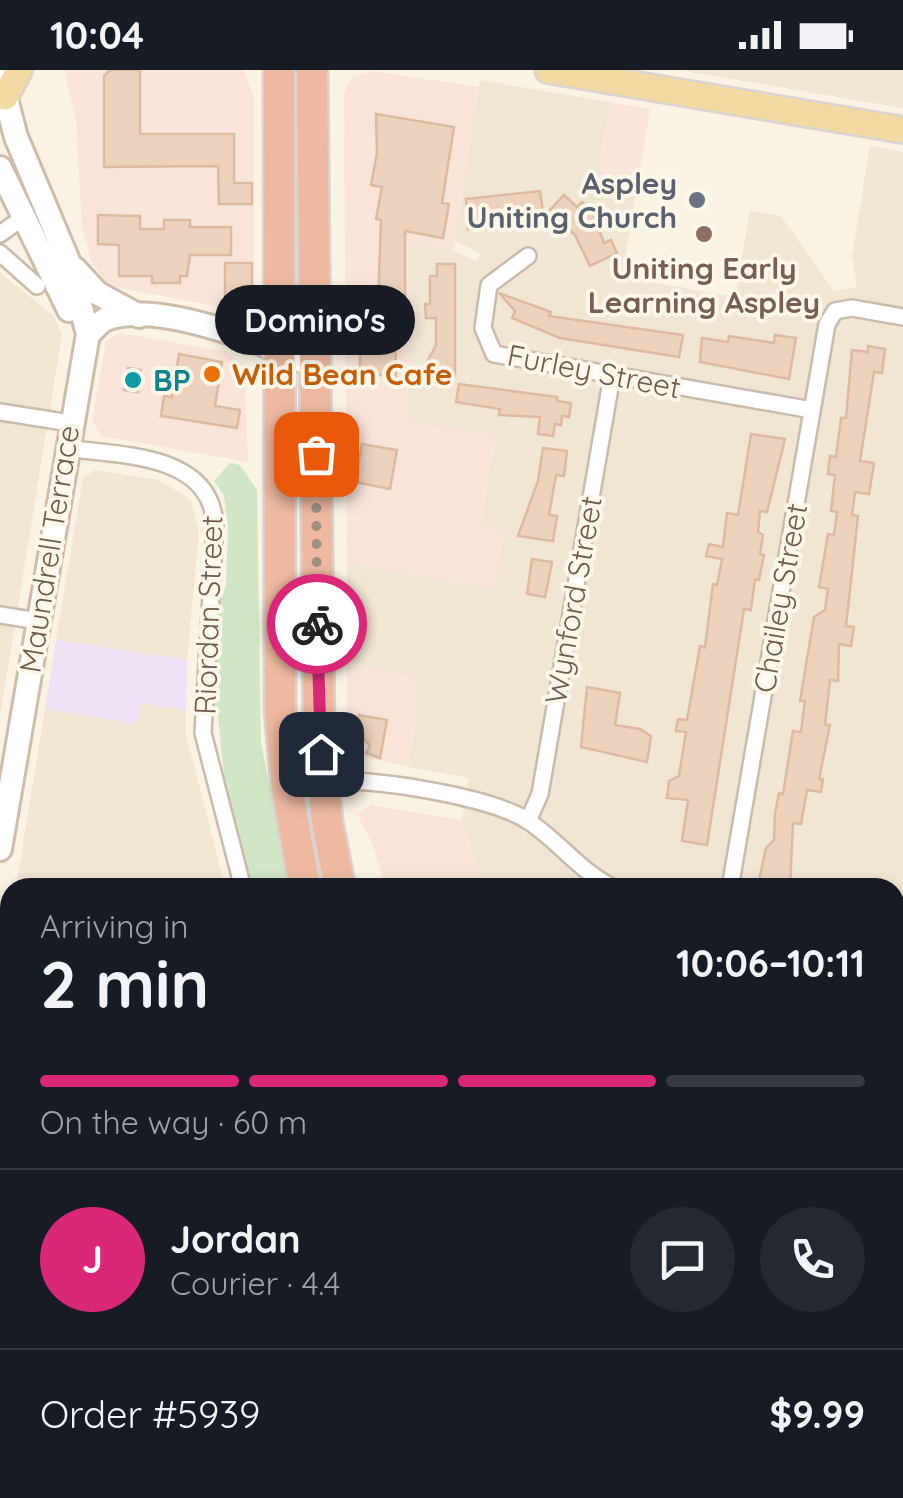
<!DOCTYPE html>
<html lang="en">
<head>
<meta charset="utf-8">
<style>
  body { margin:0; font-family:Quicksand,sans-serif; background:#242831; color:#f1f3f6; height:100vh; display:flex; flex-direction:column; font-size:38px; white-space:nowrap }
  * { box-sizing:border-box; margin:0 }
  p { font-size:32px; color:#9ea1a6 }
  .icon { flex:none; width:55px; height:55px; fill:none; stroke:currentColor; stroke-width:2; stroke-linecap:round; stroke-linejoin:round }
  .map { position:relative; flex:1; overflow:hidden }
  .side { position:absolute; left:0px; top:808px; width:905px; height:622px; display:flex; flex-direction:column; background:#171b24; border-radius:30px 30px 0 0; box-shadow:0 5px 15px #0003 }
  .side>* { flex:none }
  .pin { position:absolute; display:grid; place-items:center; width:85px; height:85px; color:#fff; margin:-42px; border-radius:20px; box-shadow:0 5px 15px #0006 }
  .courier { position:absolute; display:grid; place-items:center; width:100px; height:100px; margin:-50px; border:8px solid #db2777; border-radius:50%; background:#fff; color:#222; box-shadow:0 2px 12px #0007 }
  .bubble { position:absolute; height:70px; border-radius:35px; background:#171b24; box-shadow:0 5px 15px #0003; font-size:32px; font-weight:700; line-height:70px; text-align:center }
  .overview em { font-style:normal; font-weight:700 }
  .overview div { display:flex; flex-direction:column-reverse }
  .overview { display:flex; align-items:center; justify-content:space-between; height:170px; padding:0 40px }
  h1 { font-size:65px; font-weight:700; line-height:75px }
  .bar { display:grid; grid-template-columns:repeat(4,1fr); gap:15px 10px; align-content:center; height:120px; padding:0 40px }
  .bar i { height:12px; border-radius:8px; background:#363941 }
  .bar .current { background:#db2777 }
  .bar p { grid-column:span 4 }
  .line { display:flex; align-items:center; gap:25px; padding:0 40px; border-top:2px solid #363941 }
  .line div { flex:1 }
  .round { display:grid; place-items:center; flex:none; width:105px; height:105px; border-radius:52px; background:#242831 }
  .status { display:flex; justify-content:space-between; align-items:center; height:70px; padding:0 50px; background:#171b24; direction:ltr }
  .status svg { height:28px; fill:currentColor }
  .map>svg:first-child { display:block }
  .residential { fill:#f1e5d3 }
  .commercial { fill:#f9e4d9 }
  .education { fill:#efe1f6 }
  .green { fill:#d0e6c4 }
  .building { fill:#edd3be; stroke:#debba0; stroke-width:2.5 }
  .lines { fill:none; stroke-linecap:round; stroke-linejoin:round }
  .street-casing { stroke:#cabbac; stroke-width:20 }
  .secondary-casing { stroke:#cfbdac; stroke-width:28 }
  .primary-casing { stroke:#dad4d0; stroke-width:30 }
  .highway-casing { stroke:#dad4d0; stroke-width:35 }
  .street { stroke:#fff; stroke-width:15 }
  .secondary { stroke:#fff; stroke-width:22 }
  .primary { stroke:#f3d9a2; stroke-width:25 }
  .highway { stroke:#eeb9a0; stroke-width:30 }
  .done { stroke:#a09081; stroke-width:10; stroke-dasharray:0 18 }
  .route { stroke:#db2777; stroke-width:12 }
  .worship-dot { fill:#6b7280; stroke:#fdf7ea; stroke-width:4 }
  .education-dot { fill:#8d6e63; stroke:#fdf7ea; stroke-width:4 }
  .food-dot { fill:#e8710a; stroke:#fdf7ea; stroke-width:4 }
  .culture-dot { fill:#0f9aa8; stroke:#fdf7ea; stroke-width:4 }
  .labels { text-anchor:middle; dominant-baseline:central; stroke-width:8; stroke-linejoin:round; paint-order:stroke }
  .worship-label { font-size:30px; font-weight:bold; fill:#5b616d; stroke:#fdf7ea; text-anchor:end }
  .education-label { font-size:30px; font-weight:bold; fill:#785e54; stroke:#fdf7ea }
  .street-label { font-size:30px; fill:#705b4c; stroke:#fdf7ea }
  .food-label { font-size:30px; font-weight:bold; fill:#c56008; stroke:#fdf7ea; text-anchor:start }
  .culture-label { font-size:30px; font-weight:bold; fill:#0d838f; stroke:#fdf7ea; text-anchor:start }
</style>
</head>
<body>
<div class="status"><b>10:04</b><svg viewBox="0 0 49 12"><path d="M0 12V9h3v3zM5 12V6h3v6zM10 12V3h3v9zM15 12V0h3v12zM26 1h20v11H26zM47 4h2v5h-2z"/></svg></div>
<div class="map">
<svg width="903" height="1428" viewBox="0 0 903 1428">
  <rect width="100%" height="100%" fill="#faf3e4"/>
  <!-- residential -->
  <g class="residential">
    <polygon points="678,0 903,0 903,38"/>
    <polygon points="480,10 610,32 595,116 636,123 622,207 735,227 750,141 781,146 834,221 857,217 852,186 870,76 903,82 903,1428 824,1428 815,1420 895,1420 895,818 484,817 462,750 469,708 408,697 416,650 414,606 347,593 347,493 495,520 480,457 496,366 409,351 409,172 454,181 476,191 481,184 455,171"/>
    <polygon points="0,203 54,246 62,265 0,646"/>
    <polygon points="95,400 159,410 191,430 199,462 187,590 56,570 83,408"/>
    <polygon points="139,633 186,640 185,661 225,817 16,818 45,639 137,653"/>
    <polygon points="10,851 10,1029 0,1027 0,912"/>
    <polygon points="0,1036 10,1037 10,1180 0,1179"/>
    <polygon points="0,1219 10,1221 10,1420 643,1420 651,1428 0,1428"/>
  </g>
  <!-- commercial -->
  <g class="commercial">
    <polygon points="64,0 244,0 254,28 254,229 246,242 116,217 103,209 91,190 82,156 76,50"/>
    <polygon points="372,1 479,17 454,181 409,173 409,350 496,366 480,456 505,461 494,520 347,493 344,23 353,6"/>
    <polygon points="610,32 650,39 636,123 595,116"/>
    <polygon points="119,263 225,281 244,295 248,392 101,366 92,351 106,272"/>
    <polygon points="347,593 414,605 416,650 408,697 353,684 346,666"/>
    <polygon points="371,735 462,750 484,817 385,817 372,773 357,744"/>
  </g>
  <!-- education -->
  <polygon class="education" points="56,570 187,590 186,640 140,633 138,654 45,639"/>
  <!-- green -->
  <polygon class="green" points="230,393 240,395 257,420 261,672 288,817 253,817 225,715 218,646 213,640 218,533 226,516 228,456 224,426 214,411"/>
  <!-- building -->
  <g class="building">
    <polygon points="110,0 140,0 140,64 234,64 234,113 252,113 252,134 219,134 218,96 104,97 104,6"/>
    <polygon points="376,44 454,57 442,133 449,134 443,168 405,161 405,257 395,256 396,309 360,300 360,260 377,263 381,150 376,149 382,117 371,115 377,83"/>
    <polygon points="540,121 543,142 515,146 517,156 468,159 466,129"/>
    <polygon points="564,125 577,137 582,132 592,141 604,173 611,170 617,183 590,196 575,165 549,141"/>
    <polygon points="98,145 140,146 140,159 164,159 164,150 190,150 190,157 231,157 231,185 190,185 187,206 180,206 180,213 152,213 152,206 119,206 119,175 98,174"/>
    <polygon points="225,193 252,193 252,229 246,239 225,238"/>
    <polygon points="437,194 455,194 455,307 426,305 427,292 436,275 436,248 426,248 425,234 430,234 430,206 437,206"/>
    <polygon points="499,223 551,242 549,246 683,265 679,287 560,268 512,248 515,241"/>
    <polygon points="775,265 796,268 789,309 700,292 702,268 728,272 729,266 774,273"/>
    <polygon points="868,276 885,279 882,303 874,302 860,391 874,393 869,424 855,422 852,445 858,446 846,556 854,557 851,576 839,574 838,611 830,610 825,655 830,655 819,709 823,709 821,722 807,720 801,754 793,753 790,818 770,818 771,813 759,810 766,778 774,770 775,743 779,723 783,724 793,661 801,662 805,631 800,631 814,547 825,540 828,519 819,517 828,464 834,465 837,442 831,441 835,405 828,404 830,386 836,387 841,348 846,348 852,280 868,282"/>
    <polygon points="179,284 222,292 215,336 240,340 237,358 161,346 164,326 172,327"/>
    <polygon points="128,298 141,300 138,322 124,320"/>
    <polygon points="459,314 557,327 557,331 571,333 569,347 562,346 561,355 555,354 553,366 538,364 540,347 499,345 500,339 456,332"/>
    <polygon points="751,364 785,369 767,442 760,441 758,462 763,465 760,484 764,485 759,510 755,509 751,540 744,539 707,775 682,771 688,730 667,728 669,711 679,706 686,662 676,661 678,649 687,650 700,576 705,577 713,514 717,515 722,489 706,486 709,474 723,477 727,443 738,445"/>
    <polygon points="362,374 397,380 390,419 355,412"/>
    <polygon points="543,378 567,381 564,406 556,405 549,445 557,446 553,471 518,466 538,411"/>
    <polygon points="532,489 552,492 545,527 527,524"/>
    <polygon points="587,617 620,623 615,655 640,659 651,666 647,692 581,677"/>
    <polygon points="359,645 387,650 380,688 366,683 370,676 359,663"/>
  </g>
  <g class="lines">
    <!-- street casing -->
    <g class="street-casing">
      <g id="street">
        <polyline points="0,164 24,147"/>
        <polyline points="0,183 37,216"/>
        <polyline points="528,186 489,215 483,258 494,284 812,340"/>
        <polyline points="0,342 70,353"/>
        <path d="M 66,378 C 122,386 212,383 215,456 L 203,663 L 243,818"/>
        <polyline points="0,545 38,551"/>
        <path d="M 322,711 C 368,707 490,726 528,751 C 559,771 580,802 614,818"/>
        <polyline points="528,751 540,724 612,306"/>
        <polyline points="730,818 827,254 835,241 852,238 903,247"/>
        <polyline points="895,872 903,874"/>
        <polyline points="0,1198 10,1200"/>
        <polyline points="895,1285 903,1291"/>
        <polyline points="793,1420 802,1428"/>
      </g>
    </g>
    <!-- secondary casing -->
    <g class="secondary-casing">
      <g id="secondary">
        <polyline points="0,6 16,67 69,193 88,264 0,779"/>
        <polyline points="0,98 69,240"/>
        <polyline points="75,199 97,223 139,246"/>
        <path d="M 88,264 C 94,260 99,252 106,249 C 155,230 269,273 315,297"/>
      </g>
    </g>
    <!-- primary casing -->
    <g class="primary-casing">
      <g id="primary">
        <polyline points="548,0 903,60"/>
        <polyline points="5,27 19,0"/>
      </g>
    </g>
    <!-- highway casing -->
    <g class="highway-casing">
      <g id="highway">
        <polyline points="279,0 280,640 287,718 305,818"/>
        <polyline points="312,0 319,658 327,752 340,818"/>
        <polyline points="686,1420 694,1428"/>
        <polyline points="732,1420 740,1428"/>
      </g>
    </g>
    <!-- street -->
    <use href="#street" class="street"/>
    <!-- secondary -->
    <use href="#secondary" class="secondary"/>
    <!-- primary -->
    <use href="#primary" class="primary"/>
    <!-- highway -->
    <use href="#highway" class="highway"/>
  </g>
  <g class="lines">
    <!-- done -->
    <polyline class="done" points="316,384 317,554"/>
    <!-- route -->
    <polyline class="route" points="317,554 321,684"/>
  </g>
  <!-- markers -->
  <circle class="worship-dot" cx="697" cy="130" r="10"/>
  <circle class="education-dot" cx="704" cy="164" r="10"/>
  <circle class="food-dot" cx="212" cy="304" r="10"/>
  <circle class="culture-dot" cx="133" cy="310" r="10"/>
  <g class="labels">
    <!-- worship labels -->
    <g class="worship-label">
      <text x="677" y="113">Aspley<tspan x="677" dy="34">Uniting Church</tspan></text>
    </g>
    <!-- education labels -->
    <g class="education-label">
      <text x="704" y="198">Uniting Early<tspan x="704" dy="34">Learning Aspley</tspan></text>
    </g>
    <!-- street labels -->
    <g class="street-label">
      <text transform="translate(594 301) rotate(11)">Furley Street</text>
      <text transform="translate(49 479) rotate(-81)">Maundrell Terrace</text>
      <text transform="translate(780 528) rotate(-80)">Chailey Street</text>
      <text transform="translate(573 530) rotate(-80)">Wynford Street</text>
      <text transform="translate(208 545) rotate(-88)">Riordan Street</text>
    </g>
    <!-- food labels -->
    <g class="food-label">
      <text x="232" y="304">Wild Bean Cafe</text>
    </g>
    <!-- culture labels -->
    <g class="culture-label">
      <text x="153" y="310">BP</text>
    </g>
  </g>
</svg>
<div class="pin" style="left:316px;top:384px;background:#ea580c"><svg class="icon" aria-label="bag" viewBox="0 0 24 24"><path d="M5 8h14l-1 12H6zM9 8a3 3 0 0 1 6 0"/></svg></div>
<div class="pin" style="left:321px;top:684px;background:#1f2937"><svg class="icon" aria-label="home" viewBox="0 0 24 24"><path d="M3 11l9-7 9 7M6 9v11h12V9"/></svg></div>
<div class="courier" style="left:317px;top:554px"><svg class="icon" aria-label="bike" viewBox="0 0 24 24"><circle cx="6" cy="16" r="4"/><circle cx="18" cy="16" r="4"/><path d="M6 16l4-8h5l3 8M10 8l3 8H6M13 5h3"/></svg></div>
<div class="bubble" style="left:215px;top:215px;width:200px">Domino's</div>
<section class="side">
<div class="overview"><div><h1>2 min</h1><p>Arriving in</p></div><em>10:06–10:11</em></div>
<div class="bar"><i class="current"></i><i class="current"></i><i class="current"></i><i></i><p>On the way · 60 m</p></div>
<div class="line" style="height:180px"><b class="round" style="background:#db2777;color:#fff">J</b><div><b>Jordan</b><p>Courier · 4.4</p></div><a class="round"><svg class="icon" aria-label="chat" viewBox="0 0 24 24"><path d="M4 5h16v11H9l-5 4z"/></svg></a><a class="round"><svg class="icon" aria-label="phone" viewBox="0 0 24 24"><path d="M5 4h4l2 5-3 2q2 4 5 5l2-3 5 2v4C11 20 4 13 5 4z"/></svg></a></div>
<div class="line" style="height:130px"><div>Order #5939</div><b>$9.99</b></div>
</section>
</div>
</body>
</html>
